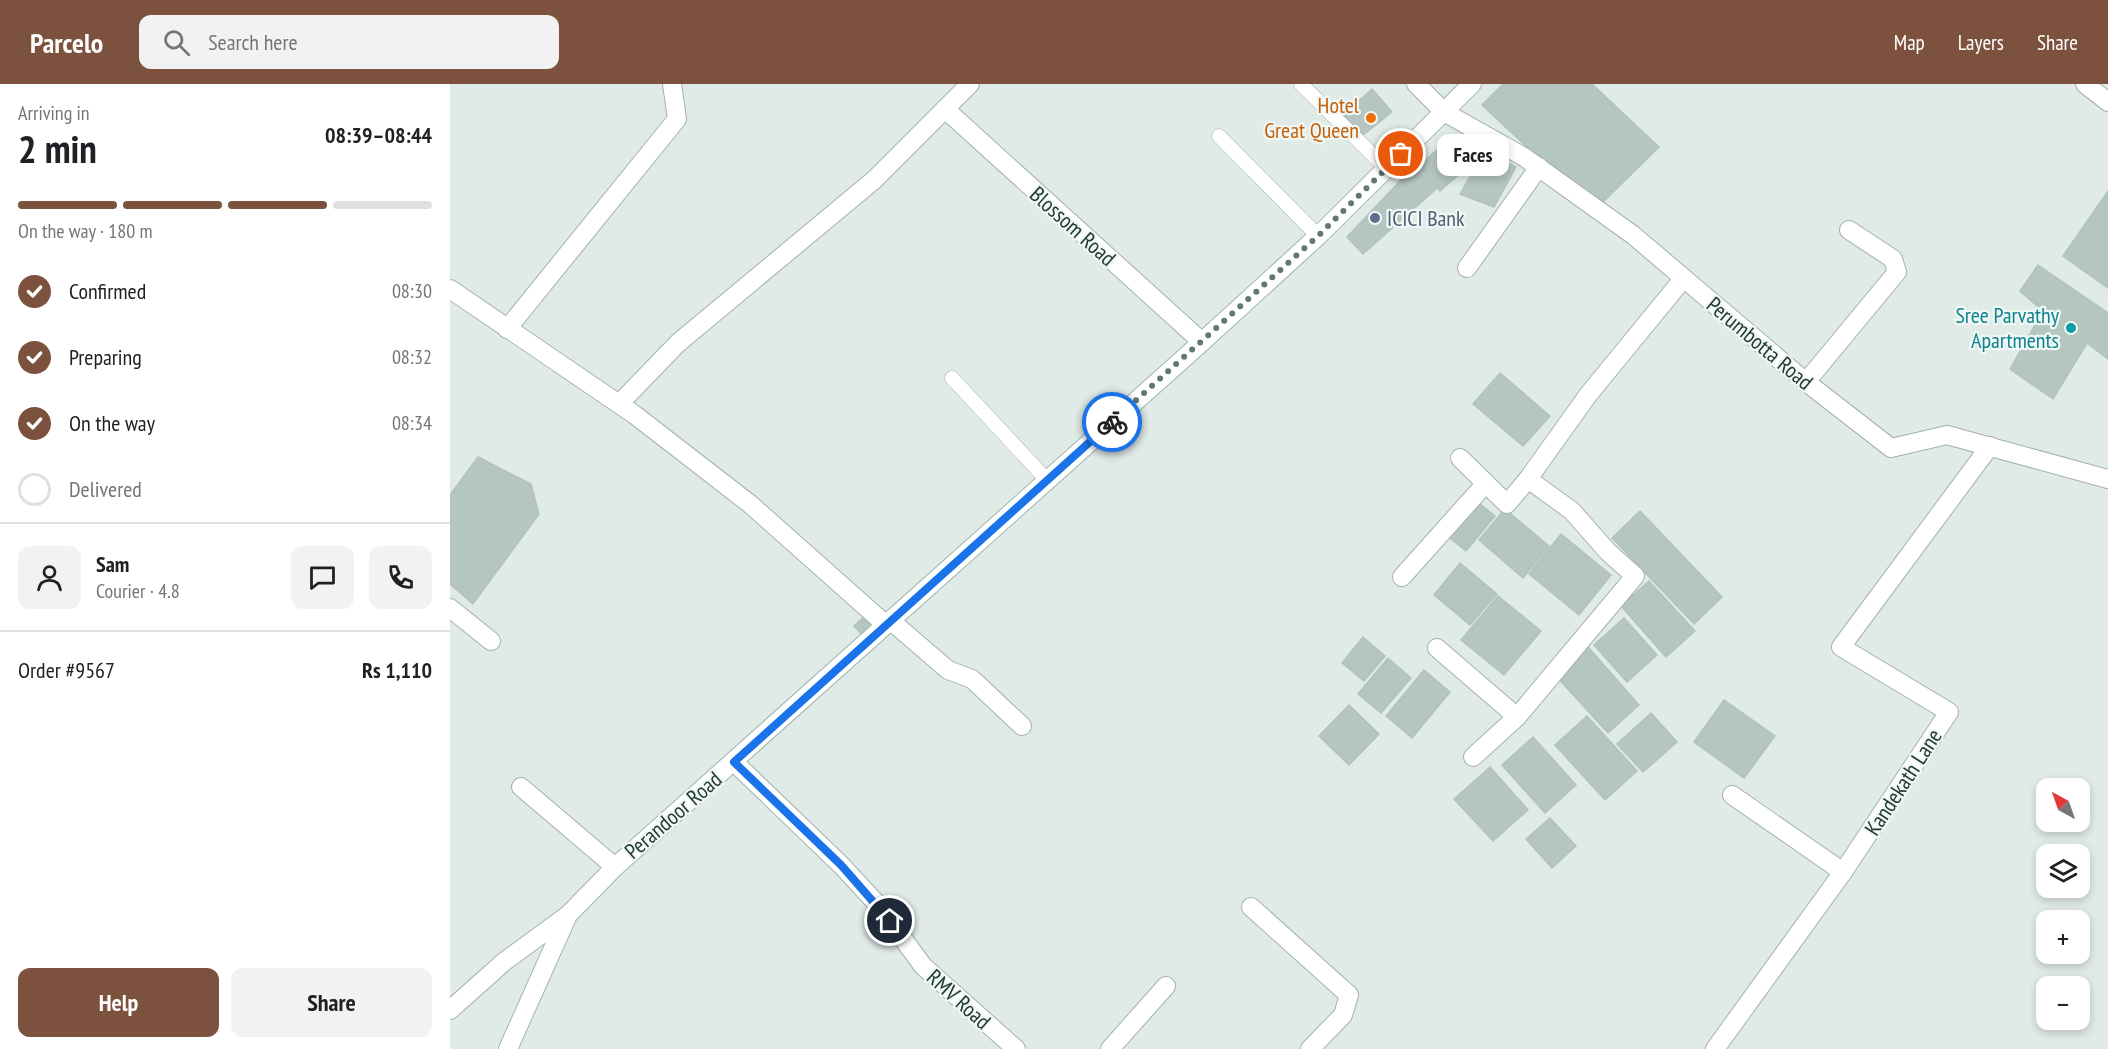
<!DOCTYPE html>
<html lang="en">
<head>
<meta charset="utf-8">
<style>
  body { margin:0; font-family:"PT Sans Narrow",sans-serif; background:#f2f2f2; color:#202124; height:100vh; display:flex; flex-direction:column; font-size:22px; white-space:nowrap }
  * { box-sizing:border-box; margin:0 }
  p { font-size:20px; color:#757577 }
  .icon { flex:none; width:33px; height:33px; fill:none; stroke:currentColor; stroke-width:2; stroke-linecap:round; stroke-linejoin:round }
  .map { position:relative; flex:1; overflow:hidden }
  .panel { display:flex; flex-direction:column; background:#fff; width:450px }
  .panel>* { flex:none }
  .needle { width:39px; rotate:320deg }
  .fabs { position:absolute; left:1586px; top:694px; display:grid; gap:12px }
  .fabs a { display:grid; place-items:center; width:54px; height:54px; border-radius:12px; background:#fff; box-shadow:0 3px 9px #0003; font-size:30px }
  .pin { position:absolute; display:grid; place-items:center; width:51px; height:51px; color:#fff; margin:-26px; border:3px solid #fff; border-radius:50%; box-shadow:0 2px 6px #0007 }
  .courier { position:absolute; display:grid; place-items:center; width:60px; height:60px; margin:-30px; border:4px solid #1a73e8; border-radius:50%; background:#fff; color:#222; box-shadow:0 2px 8px #0007 }
  .bubble { position:absolute; height:42px; border-radius:12px; background:#fff; box-shadow:0 3px 9px #0003; font-size:20px; font-weight:700; line-height:42px; text-align:center }
  .headline em { font-style:normal; font-weight:700 }
  .headline div { display:flex; flex-direction:column-reverse }
  .headline { display:flex; align-items:center; justify-content:space-between; height:102px; padding:0 18px }
  h1 { font-size:39px; font-weight:700; line-height:45px }
  .bar { display:grid; grid-template-columns:repeat(4,1fr); gap:9px 6px; align-content:center; height:72px; padding:0 18px }
  .bar i { height:8px; border-radius:4px; background:#e0e0e0 }
  .bar .current { background:#7c513d }
  .bar p { grid-column:span 4 }
  .line { display:flex; align-items:center; gap:15px; padding:0 18px; border-top:2px solid #e0e0e0 }
  .line div { flex:1 }
  .round { display:grid; place-items:center; flex:none; width:63px; height:63px; border-radius:12px; background:#f2f2f2 }
  ol { padding:0 18px; list-style:none }
  li { display:flex; align-items:center; gap:18px; height:66px }
  li p { margin-inline-start:auto }
  li .icon { padding:6px; border-radius:50%; background:#7c513d; color:#fff; stroke-width:4 }
  li:last-child { color:#757577 }
  li i { width:33px; height:33px; border:3px solid #e0e0e0; border-radius:50% }
  .primary-button { display:flex; gap:12px; margin-top:auto; padding:12px 18px }
  .primary-button a { flex:1; height:69px; border-radius:12px; background:#7c513d; color:#fff; font-size:24px; font-weight:700; line-height:69px; text-align:center }
  .primary-button a+a { background:#f2f2f2; color:#202124 }
  header { display:flex; align-items:center; gap:36px; box-sizing:border-box; height:84px; padding:0 30px; background:#7c513d; color:#fff }
  header strong { font-size:28px }
  nav { display:flex; gap:33px; margin-inline-start:auto; font-size:21px }
  .search { width:420px; height:54px; background:#f2f2f2; display:flex; align-items:center; gap:15px; box-sizing:border-box; padding:0 21px; border-radius:12px; color:#757577; font-size:22px }
  main { display:flex; flex:1; min-height:0 }
  .map>svg:first-child { display:block }
  .building { fill:#b5c5c0; stroke:#b2c3be; stroke-width:1.5 }
  .lines { fill:none; stroke-linecap:round; stroke-linejoin:round }
  .service-casing { stroke:#a3b2ad; stroke-width:15 }
  .minor-casing { stroke:#a3b2ad; stroke-width:20 }
  .secondary-casing { stroke:#9fb5af; stroke-width:20 }
  .service { stroke:#fff; stroke-width:14 }
  .minor { stroke:#fff; stroke-width:18 }
  .secondary { stroke:#fff; stroke-width:18 }
  .done { stroke:#647873; stroke-width:6; stroke-dasharray:0 10.8 }
  .route { stroke:#1a73e8; stroke-width:8 }
  .food-dot { fill:#e8710a; stroke:#f0f7f4; stroke-width:2 }
  .service-dot { fill:#5c6f8a; stroke:#f0f7f4; stroke-width:2 }
  .culture-dot { fill:#0f9aa8; stroke:#f0f7f4; stroke-width:2 }
  .labels { text-anchor:middle; dominant-baseline:central; stroke-width:4.5; stroke-linejoin:round; paint-order:stroke }
  .food-label { font-size:22px; fill:#c56008; stroke:#f0f7f4; text-anchor:end }
  .service-label { font-size:22px; fill:#4e5e75; stroke:#f0f7f4; text-anchor:start }
  .street-label { font-size:22px; fill:#213a35; stroke:#f0f7f4 }
  .culture-label { font-size:22px; fill:#0d838f; stroke:#f0f7f4; text-anchor:end }
</style>
</head>
<body>
<header>
<strong>Parcelo</strong>
<div class="search"><svg class="icon" aria-label="search" viewBox="0 0 24 24"><circle cx="10" cy="10" r="6"/><path d="M15 15l6 6"/></svg>Search here</div>
<nav><a>Map</a><a>Layers</a><a>Share</a></nav>
</header>
<main>
<section class="panel">
<div class="headline"><div><h1>2 min</h1><p>Arriving in</p></div><em>08:39–08:44</em></div>
<div class="bar"><i class="current"></i><i class="current"></i><i class="current"></i><i></i><p>On the way · 180 m</p></div>
<ol>
<li><svg class="icon" aria-label="check" viewBox="0 0 24 24"><path d="M5 12l5 5 9-10"/></svg>Confirmed<p>08:30</p></li>
<li><svg class="icon" aria-label="check" viewBox="0 0 24 24"><path d="M5 12l5 5 9-10"/></svg>Preparing<p>08:32</p></li>
<li><svg class="icon" aria-label="check" viewBox="0 0 24 24"><path d="M5 12l5 5 9-10"/></svg>On the way<p>08:34</p></li>
<li><i></i>Delivered</li>
</ol>
<div class="line" style="height:108px"><a class="round"><svg class="icon" aria-label="person" viewBox="0 0 24 24"><circle cx="12" cy="8" r="4"/><path d="M4 21q1-7 8-7t8 7"/></svg></a><div><b>Sam</b><p>Courier · 4.8</p></div><a class="round"><svg class="icon" aria-label="chat" viewBox="0 0 24 24"><path d="M4 5h16v11H9l-5 4z"/></svg></a><a class="round"><svg class="icon" aria-label="phone" viewBox="0 0 24 24"><path d="M5 4h4l2 5-3 2q2 4 5 5l2-3 5 2v4C11 20 4 13 5 4z"/></svg></a></div>
<div class="line" style="height:78px"><div>Order #9567</div><b>Rs 1,110</b></div>
<div class="primary-button"><a>Help</a><a>Share</a></div>
</section>
<div class="map">
<svg width="1658" height="965" viewBox="0 0 1658 965">
  <rect width="100%" height="100%" fill="#e0eae6"/>
  <!-- building -->
  <g class="building">
    <polygon points="1053,0 1142,0 1209,63 1152,119 1080,66 1032,21"/>
    <polygon points="922,5 942,28 913,51 893,31"/>
    <polygon points="989,64 1012,88 990,107 968,83"/>
    <polygon points="1035,66 1066,83 1044,123 1010,110"/>
    <polygon points="964,82 986,105 913,170 897,153"/>
    <polygon points="1658,107 1658,204 1613,172"/>
    <polygon points="1588,181 1658,229 1658,275 1637,259 1603,315 1560,285 1593,227 1570,207"/>
    <polygon points="1050,289 1100,332 1073,362 1023,320"/>
    <polygon points="28,373 81,400 89,430 23,520 0,500 0,411"/>
    <polygon points="1025,416 1045,432 1016,467 996,451"/>
    <polygon points="1055,425 1099,462 1073,494 1029,456"/>
    <polygon points="1190,427 1272,513 1244,540 1162,454"/>
    <polygon points="1111,450 1161,491 1129,531 1079,490"/>
    <polygon points="1010,479 1047,510 1020,541 984,511"/>
    <polygon points="1199,497 1245,547 1216,573 1171,522"/>
    <polygon points="1048,512 1091,547 1054,591 1011,556"/>
    <polygon points="418,529 432,542 416,555 404,542"/>
    <polygon points="1174,534 1207,571 1177,598 1144,561"/>
    <polygon points="913,553 935,572 914,597 892,579"/>
    <polygon points="1138,563 1189,621 1158,649 1106,592"/>
    <polygon points="938,574 961,594 931,629 908,610"/>
    <polygon points="974,586 1000,608 962,654 936,632"/>
    <polygon points="1274,616 1325,652 1294,694 1244,658"/>
    <polygon points="899,621 929,650 899,681 869,652"/>
    <polygon points="1201,629 1227,658 1193,688 1167,660"/>
    <polygon points="1137,632 1187,687 1155,716 1105,661"/>
    <polygon points="1083,653 1126,701 1095,729 1052,681"/>
    <polygon points="1040,683 1078,726 1043,757 1004,715"/>
    <polygon points="1100,734 1126,762 1102,784 1076,755"/>
  </g>
  <g class="lines">
    <!-- service casing -->
    <g class="service-casing">
      <g id="service">
        <polyline points="851,0 936,84"/>
        <polyline points="769,52 868,152"/>
        <polyline points="502,294 597,396"/>
      </g>
    </g>
    <!-- minor casing -->
    <g class="minor-casing">
      <g id="minor">
        <polyline points="966,0 994,28 1074,73 1183,151 1356,298 1441,364 1497,351 1658,395"/>
        <polyline points="1635,0 1658,18"/>
        <polyline points="495,25 752,258"/>
        <polyline points="1017,184 1089,83"/>
        <polyline points="0,205 185,331 300,420 435,540"/>
        <polyline points="57,245 227,35 222,0"/>
        <polyline points="1356,298 1447,188 1443,175 1399,146"/>
        <polyline points="169,320 228,259 424,96 520,0"/>
        <polyline points="1010,374 1057,420 1078,395"/>
        <polyline points="952,493 1036,399"/>
        <polyline points="0,524 41,557"/>
        <polyline points="440,536 498,586 522,595 572,642"/>
        <polyline points="987,564 1067,633"/>
        <polyline points="1023,673 1067,633 1185,492 1158,468 1122,427 1078,395 1138,311 1233,195"/>
        <polyline points="284,678 391,781 429,822 473,882 566,965"/>
        <polyline points="71,703 165,783"/>
        <polyline points="1282,711 1393,788 1499,628 1391,563 1540,362"/>
        <polyline points="801,823 899,911 893,931 860,965"/>
        <polyline points="0,926 55,877 118,831"/>
        <polyline points="660,965 716,902"/>
        <polyline points="1265,965 1393,788"/>
      </g>
    </g>
    <!-- secondary casing -->
    <g class="secondary-casing">
      <polyline id="secondary" points="58,965 118,831 165,783 752,258 868,152 1022,0"/>
    </g>
    <!-- service -->
    <use href="#service" class="service"/>
    <!-- minor -->
    <use href="#minor" class="minor"/>
    <!-- secondary -->
    <use href="#secondary" class="secondary"/>
  </g>
  <g class="lines">
    <!-- done -->
    <polyline class="done" points="662,338 868,152 951,70"/>
    <!-- route -->
    <polyline class="route" points="440,837 391,781 284,678 662,338"/>
  </g>
  <!-- markers -->
  <circle class="food-dot" cx="921" cy="34" r="6"/>
  <circle class="service-dot" cx="925" cy="134" r="6"/>
  <circle class="culture-dot" cx="1621" cy="244" r="6"/>
  <g class="labels">
    <!-- food labels -->
    <g class="food-label">
      <text x="909" y="21">Hotel<tspan x="909" dy="25">Great Queen</tspan></text>
    </g>
    <!-- service labels -->
    <g class="service-label">
      <text x="937" y="134">ICICI Bank</text>
    </g>
    <!-- street labels -->
    <g class="street-label">
      <text transform="translate(623 142) rotate(42)">Blossom Road</text>
      <text transform="translate(1310 259) rotate(40)">Perumbotta Road</text>
      <text transform="translate(1453 698) rotate(-57)">Kandekath Lane</text>
      <text transform="translate(223 731) rotate(-41)">Perandoor Road</text>
      <text transform="translate(509 915) rotate(42)">RMV Road</text>
    </g>
    <!-- culture labels -->
    <g class="culture-label">
      <text x="1609" y="231">Sree Parvathy<tspan x="1609" dy="25">Apartments</tspan></text>
    </g>
  </g>
</svg>
<div class="fabs">
<a><svg class="needle" viewBox="-14 -14 28 28"><path d="M0-13l5 13h-10z" fill="#e53935"/><path d="M0 13l5-13h-10z" fill="#757577"/></svg></a>
<a><svg class="icon" aria-label="layers" viewBox="0 0 24 24"><path d="M12 4l9 5-9 5-9-5zM3 14l9 5 9-5"/></svg></a>
<a>+</a>
<a>−</a>
</div>
<div class="pin" style="left:951px;top:70px;background:#ea580c"><svg class="icon" aria-label="bag" viewBox="0 0 24 24"><path d="M5 8h14l-1 12H6zM9 8a3 3 0 0 1 6 0"/></svg></div>
<div class="pin" style="left:440px;top:837px;background:#1f2937"><svg class="icon" aria-label="home" viewBox="0 0 24 24"><path d="M3 11l9-7 9 7M6 9v11h12V9"/></svg></div>
<div class="courier" style="left:662px;top:338px"><svg class="icon" aria-label="bike" viewBox="0 0 24 24"><circle cx="6" cy="16" r="4"/><circle cx="18" cy="16" r="4"/><path d="M6 16l4-8h5l3 8M10 8l3 8H6M13 5h3"/></svg></div>
<div class="bubble" style="left:987px;top:50px;width:72px">Faces</div>
</div>
</main>
</body>
</html>
